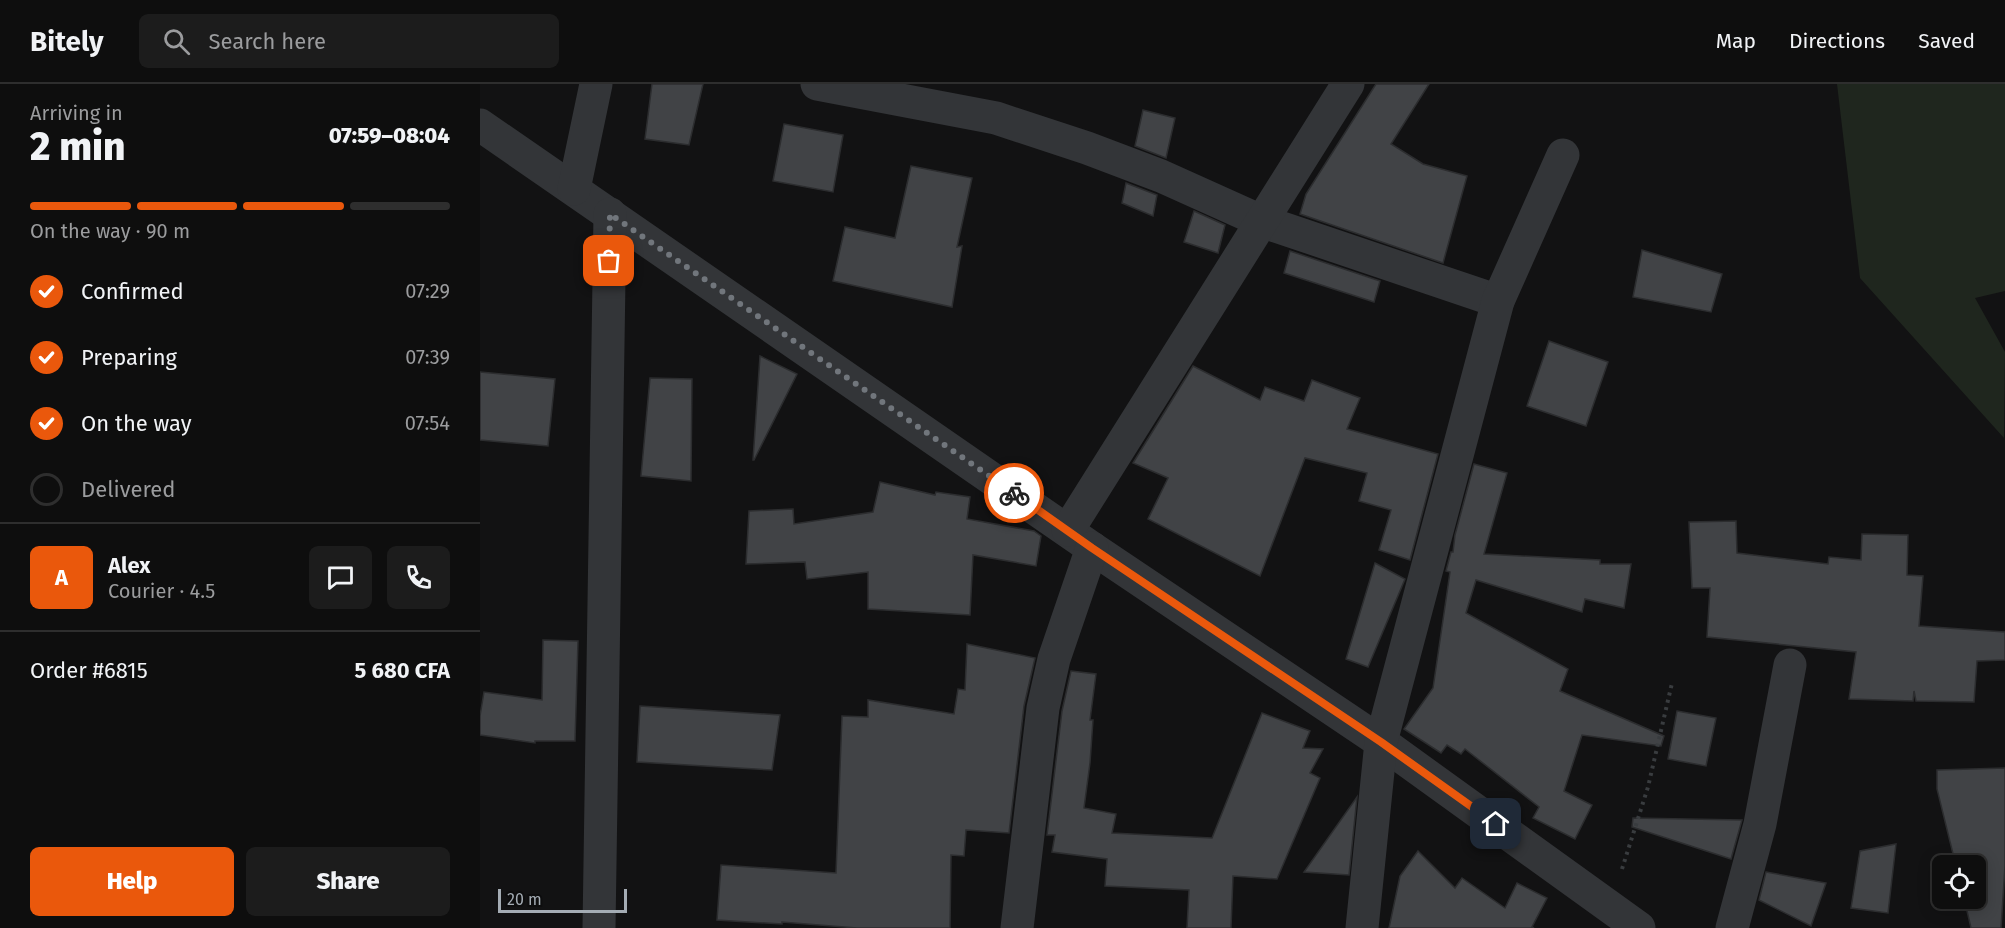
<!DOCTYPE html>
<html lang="en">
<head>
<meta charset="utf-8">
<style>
  body { margin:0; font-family:"Fira Sans",sans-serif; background:#1c1c1c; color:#f1f3f6; height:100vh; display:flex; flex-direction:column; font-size:22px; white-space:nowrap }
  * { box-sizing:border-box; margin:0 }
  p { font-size:20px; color:#9b9c9e }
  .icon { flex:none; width:33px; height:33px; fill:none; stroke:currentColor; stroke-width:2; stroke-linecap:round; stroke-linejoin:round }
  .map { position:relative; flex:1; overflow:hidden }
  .panel { display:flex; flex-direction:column; background:#0e0e0e; width:480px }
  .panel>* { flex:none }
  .fabs { position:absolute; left:1452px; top:771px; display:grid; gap:12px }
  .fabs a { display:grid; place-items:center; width:54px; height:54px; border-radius:9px; background:#0e0e0e; box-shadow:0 3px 15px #0003,0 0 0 2px #2e2e2e; font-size:30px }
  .scale { position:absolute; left:18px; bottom:15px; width:129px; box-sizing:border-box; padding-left:6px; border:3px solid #a4acb4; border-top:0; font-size:16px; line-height:21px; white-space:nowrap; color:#a4acb4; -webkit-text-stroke:4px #0d0d0e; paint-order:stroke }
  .pin { position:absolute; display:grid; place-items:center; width:51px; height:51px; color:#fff; margin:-26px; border-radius:12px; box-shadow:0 3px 9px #0006 }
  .courier { position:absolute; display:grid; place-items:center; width:60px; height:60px; margin:-30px; border:4px solid #ea580c; border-radius:50%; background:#fff; color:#222; box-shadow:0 2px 8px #0007 }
  .summary em { font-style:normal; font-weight:800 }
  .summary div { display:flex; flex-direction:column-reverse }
  .summary { display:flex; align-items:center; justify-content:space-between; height:102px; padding:0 30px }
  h1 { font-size:39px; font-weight:800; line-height:45px }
  .bar { display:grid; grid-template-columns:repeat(4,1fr); gap:9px 6px; align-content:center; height:72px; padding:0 30px }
  .bar i { height:8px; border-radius:4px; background:#2e2e2e }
  .bar .on { background:#ea580c }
  .bar p { grid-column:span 4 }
  .line { display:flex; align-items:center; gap:15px; padding:0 30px; border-top:2px solid #2e2e2e }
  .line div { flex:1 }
  .round { display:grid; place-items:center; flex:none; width:63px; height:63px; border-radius:9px; background:#1c1c1c }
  ol { padding:0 30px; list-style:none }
  li { display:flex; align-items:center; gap:18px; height:66px }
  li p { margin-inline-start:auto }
  li .icon { padding:6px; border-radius:50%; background:#ea580c; color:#fff; stroke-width:4 }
  li:last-child { color:#9b9c9e }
  li i { width:33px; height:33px; border:3px solid #2e2e2e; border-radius:50% }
  .button { display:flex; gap:12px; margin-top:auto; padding:12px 30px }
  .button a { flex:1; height:69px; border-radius:9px; background:#ea580c; color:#fff; font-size:24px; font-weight:800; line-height:69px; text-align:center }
  .button a+a { background:#1c1c1c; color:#f1f3f6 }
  header { display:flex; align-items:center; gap:36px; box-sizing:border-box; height:84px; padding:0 30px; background:#0e0e0e; border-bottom:2px solid #2e2e2e }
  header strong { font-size:28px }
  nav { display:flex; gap:33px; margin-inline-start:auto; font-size:21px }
  .search { width:420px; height:54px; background:#1c1c1c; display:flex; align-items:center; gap:15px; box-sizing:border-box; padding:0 21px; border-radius:9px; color:#9b9c9e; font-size:22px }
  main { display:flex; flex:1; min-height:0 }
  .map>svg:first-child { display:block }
  .green { fill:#1f261e }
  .building { fill:#414346; stroke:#2c2d2f; stroke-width:1.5 }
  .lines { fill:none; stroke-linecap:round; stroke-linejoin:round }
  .path { stroke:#393c3f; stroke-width:4; stroke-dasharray:3 4.5; stroke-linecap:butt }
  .minor { stroke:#333538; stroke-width:33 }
  .done { stroke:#71767c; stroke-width:6; stroke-dasharray:0 10.8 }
  .route { stroke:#ea580c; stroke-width:8 }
</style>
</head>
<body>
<header>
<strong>Bitely</strong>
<div class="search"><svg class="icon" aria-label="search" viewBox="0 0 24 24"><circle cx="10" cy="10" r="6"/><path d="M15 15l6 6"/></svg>Search here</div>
<nav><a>Map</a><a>Directions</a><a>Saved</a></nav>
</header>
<main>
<section class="panel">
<div class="summary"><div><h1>2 min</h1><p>Arriving in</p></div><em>07:59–08:04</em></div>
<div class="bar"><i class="on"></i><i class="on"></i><i class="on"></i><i></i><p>On the way · 90 m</p></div>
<ol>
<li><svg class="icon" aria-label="check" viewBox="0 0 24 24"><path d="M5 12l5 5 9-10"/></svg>Confirmed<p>07:29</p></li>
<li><svg class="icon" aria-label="check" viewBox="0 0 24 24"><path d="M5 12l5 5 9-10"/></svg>Preparing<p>07:39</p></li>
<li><svg class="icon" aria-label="check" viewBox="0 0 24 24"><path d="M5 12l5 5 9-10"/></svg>On the way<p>07:54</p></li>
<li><i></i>Delivered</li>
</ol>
<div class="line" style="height:108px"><b class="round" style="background:#ea580c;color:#fff">A</b><div><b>Alex</b><p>Courier · 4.5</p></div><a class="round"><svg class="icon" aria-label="chat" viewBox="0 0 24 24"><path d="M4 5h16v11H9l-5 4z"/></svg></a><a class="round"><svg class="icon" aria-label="phone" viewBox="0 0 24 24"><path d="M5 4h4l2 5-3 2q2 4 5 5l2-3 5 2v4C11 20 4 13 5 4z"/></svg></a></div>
<div class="line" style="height:78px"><div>Order #6815</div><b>5 680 CFA</b></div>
<div class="button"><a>Help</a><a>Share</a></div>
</section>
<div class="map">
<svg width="1525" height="844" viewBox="0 0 1525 844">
  <rect width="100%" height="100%" fill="#121213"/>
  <!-- green -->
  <polygon class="green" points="1357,0 1525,0 1525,207 1495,214 1525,268 1524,354 1380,194"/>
  <!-- building -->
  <g class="building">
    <polygon points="172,0 223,0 209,61 165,55"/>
    <polygon points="896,0 949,0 911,60 943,80 987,92 963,179 820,130 826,110"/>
    <polygon points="663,26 695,34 686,74 655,62"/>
    <polygon points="304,40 363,51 353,108 293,97"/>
    <polygon points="431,82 492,94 477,163 482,162 472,223 353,197 365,143 415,154"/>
    <polygon points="646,99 677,111 673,132 642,119"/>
    <polygon points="714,127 745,141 738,169 704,158"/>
    <polygon points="1162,166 1242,190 1231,228 1153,213"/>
    <polygon points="810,167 900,197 894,218 804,189"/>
    <polygon points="1069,257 1128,278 1106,342 1047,322"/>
    <polygon points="280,272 317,290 274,376 273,376"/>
    <polygon points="713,282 780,316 785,303 824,317 832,296 880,314 867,345 958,370 930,476 899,466 911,426 879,417 887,389 825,374 780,492 668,435 688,394 653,379"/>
    <polygon points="0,288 75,295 68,362 0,356"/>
    <polygon points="170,294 212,295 211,397 161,392"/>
    <polygon points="994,380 1027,389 1004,470 1120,476 1120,480 1151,480 1144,524 1105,515 1102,528 996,496 986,529 1088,585 1080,607 1184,652 1181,662 1102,651 1084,707 1112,721 1095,755 1053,734 1059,723 985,665 981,670 967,661 961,669 924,645 953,604 970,488 966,487 971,468 973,468 975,451"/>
    <polygon points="400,398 455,411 456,408 490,413 487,435 554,447 561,452 556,482 493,471 490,531 388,525 388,488 327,495 325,478 266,480 269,427 313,425 314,440 393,428"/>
    <polygon points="1256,437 1257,469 1348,480 1349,473 1381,476 1382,450 1428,451 1427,491 1443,492 1439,542 1525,548 1525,576 1497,577 1494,618 1436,617 1434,607 1433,617 1369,615 1376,568 1227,553 1230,504 1212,504 1209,438"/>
    <polygon points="895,479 925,495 888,583 866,575"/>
    <polygon points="63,556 98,557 95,657 55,657 55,659 0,651 0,632 4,608 62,616"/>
    <polygon points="487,560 555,574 544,622 529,749 486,746 484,772 471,771 470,844 377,844 302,838 302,840 237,836 241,781 356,789 362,632 388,633 388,616 474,630 478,605 485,606"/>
    <polygon points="591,587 616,590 610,636 613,636 610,679 604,724 636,730 632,749 732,754 782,629 830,647 823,664 843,665 830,689 840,694 797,795 753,792 751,844 707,844 709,806 625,802 627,775 572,768 575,751 567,751 582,627"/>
    <polygon points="160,622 300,631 292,686 157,678"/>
    <polygon points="1197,627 1236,634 1226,682 1188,675"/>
    <polygon points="1525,684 1525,782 1521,844 1491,844 1484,814 1496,814 1496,782 1476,782 1457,705 1457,686"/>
    <polygon points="877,713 869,791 824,788"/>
    <polygon points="1153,734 1262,736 1251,775 1152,743"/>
    <polygon points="1416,760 1408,829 1371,824 1380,767"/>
    <polygon points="938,767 975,804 982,794 1025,824 1037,799 1067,814 1052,843 1054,844 909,844 920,792"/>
    <polygon points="1286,788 1346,799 1331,842 1279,816"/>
  </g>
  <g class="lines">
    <!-- path -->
    <polyline class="path" points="1142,785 1168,703 1192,599"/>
    <!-- minor -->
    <g class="minor">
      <polyline points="337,0 516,34 607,64 681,92 781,137 1018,217"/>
      <polyline points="0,41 612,464 901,658 1159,844"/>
      <polyline points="94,105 116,0"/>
      <polyline points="588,446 868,0"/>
      <polyline points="119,844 130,130"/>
      <polyline points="537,844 563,624 574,575 612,464"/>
      <polyline points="882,844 901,658 1018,217 1083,71"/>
      <polyline points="1252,844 1280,740 1310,581"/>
    </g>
  </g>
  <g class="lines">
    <!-- done -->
    <polyline class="done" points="129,177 130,130 534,409"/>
    <!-- route -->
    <polyline class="route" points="534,409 612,464 901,658 1016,740"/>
  </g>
</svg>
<div class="fabs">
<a><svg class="icon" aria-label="locate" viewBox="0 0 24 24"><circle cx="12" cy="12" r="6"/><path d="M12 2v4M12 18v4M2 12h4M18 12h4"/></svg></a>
</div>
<div class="scale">20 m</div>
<div class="pin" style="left:129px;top:177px;background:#ea580c"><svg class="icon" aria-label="bag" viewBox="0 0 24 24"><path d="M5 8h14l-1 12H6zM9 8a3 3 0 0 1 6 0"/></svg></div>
<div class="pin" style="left:1016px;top:740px;background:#1f2937"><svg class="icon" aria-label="home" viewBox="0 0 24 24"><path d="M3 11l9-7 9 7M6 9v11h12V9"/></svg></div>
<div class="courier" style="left:534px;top:409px"><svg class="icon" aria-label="bike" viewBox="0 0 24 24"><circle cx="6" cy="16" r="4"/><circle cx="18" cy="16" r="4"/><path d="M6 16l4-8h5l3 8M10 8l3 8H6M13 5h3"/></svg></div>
</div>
</main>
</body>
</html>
